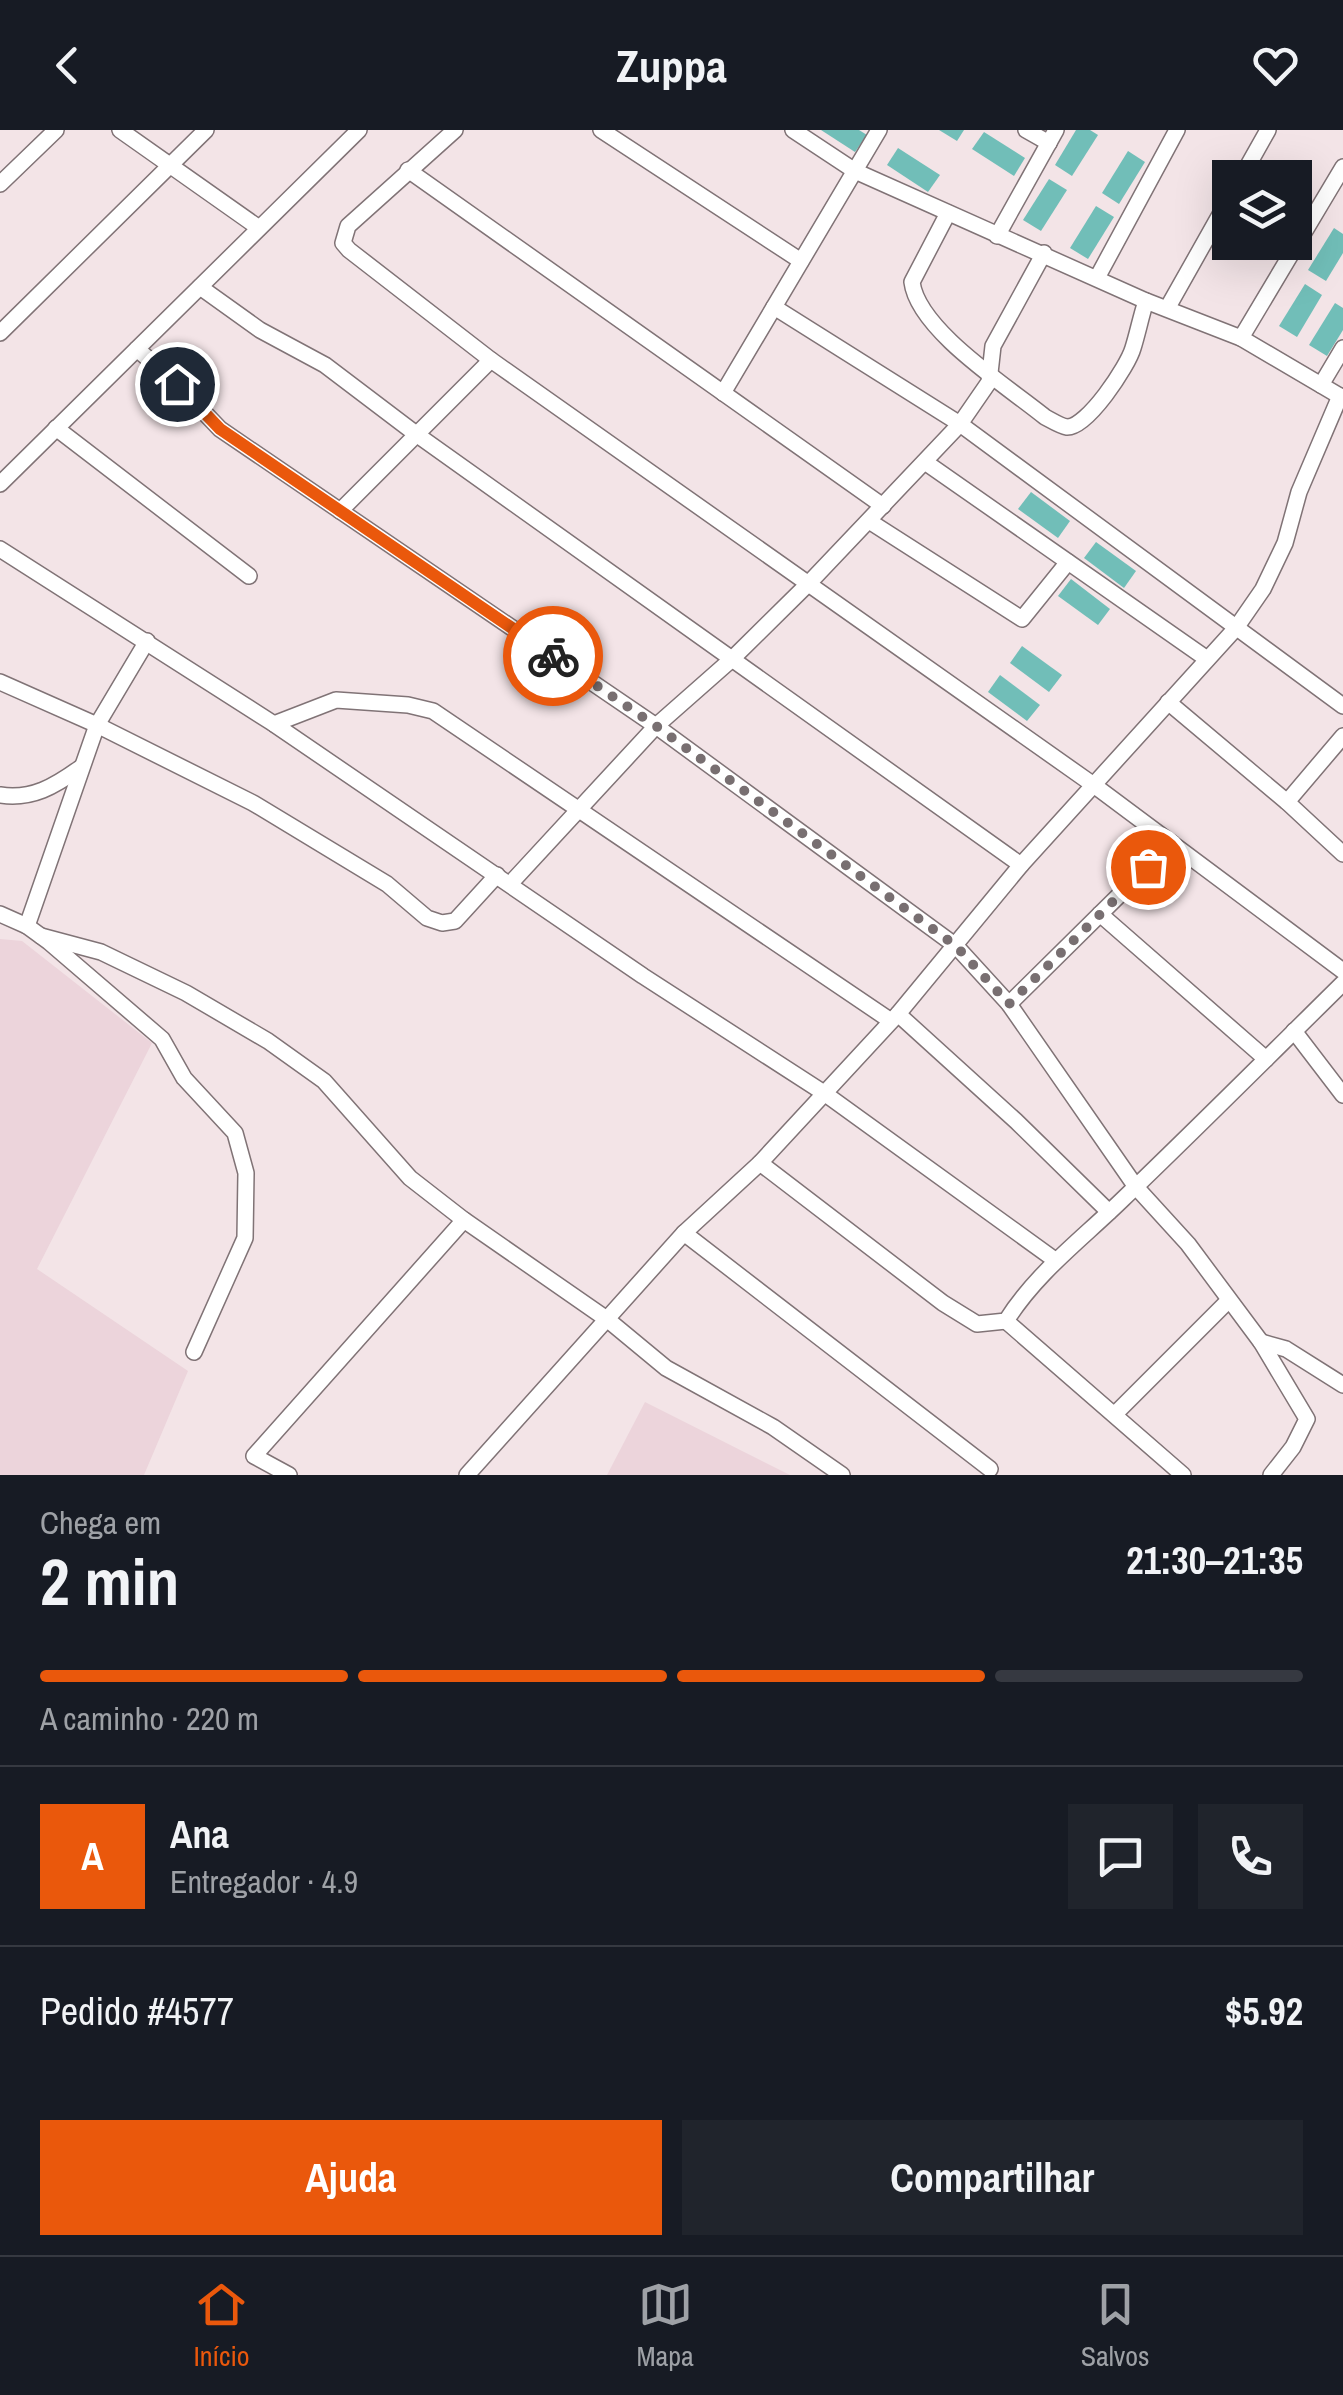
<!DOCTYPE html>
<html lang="pt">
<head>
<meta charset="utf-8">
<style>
  body { margin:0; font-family:"Archivo Narrow",sans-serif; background:#20242c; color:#f1f3f6; height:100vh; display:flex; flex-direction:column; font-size:38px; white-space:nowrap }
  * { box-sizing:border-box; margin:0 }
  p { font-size:32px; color:#9ea1a6 }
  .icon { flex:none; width:55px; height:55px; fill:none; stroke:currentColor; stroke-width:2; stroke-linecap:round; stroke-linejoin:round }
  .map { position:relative; height:1345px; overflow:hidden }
  .sheet { display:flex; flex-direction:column; background:#171b24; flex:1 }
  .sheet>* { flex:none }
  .fabs { position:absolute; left:1212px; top:30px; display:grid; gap:20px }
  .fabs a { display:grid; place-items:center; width:100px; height:100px; border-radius:0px; background:#171b24; box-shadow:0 10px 40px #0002; font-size:50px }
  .pin { position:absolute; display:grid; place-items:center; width:85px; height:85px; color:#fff; margin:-42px; border:5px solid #fff; border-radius:50%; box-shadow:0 2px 10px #0007 }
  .courier { position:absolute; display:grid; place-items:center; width:100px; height:100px; margin:-50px; border:8px solid #ea580c; border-radius:50%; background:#fff; color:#222; box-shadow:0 2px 12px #0007 }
  .head em { font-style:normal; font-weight:700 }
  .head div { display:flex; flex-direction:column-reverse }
  .head { display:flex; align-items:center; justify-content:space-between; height:170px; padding:0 40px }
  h1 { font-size:65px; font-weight:700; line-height:75px }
  .bar { display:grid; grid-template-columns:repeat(4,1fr); gap:15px 10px; align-content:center; height:120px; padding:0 40px }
  .bar i { height:12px; border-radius:8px; background:#363941 }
  .bar .selected { background:#ea580c }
  .bar p { grid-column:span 4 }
  .line { display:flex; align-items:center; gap:25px; padding:0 40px; border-top:2px solid #363941 }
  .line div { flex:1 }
  .round { display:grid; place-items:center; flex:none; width:105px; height:105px; border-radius:0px; background:#20242c }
  .action { display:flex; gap:20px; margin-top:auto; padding:20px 40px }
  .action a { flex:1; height:115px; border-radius:0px; background:#ea580c; color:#fff; font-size:40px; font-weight:700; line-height:115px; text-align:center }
  .action a+a { background:#20242c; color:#f1f3f6 }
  header { display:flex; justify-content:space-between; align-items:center; height:130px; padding:0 40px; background:#171b24; font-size:45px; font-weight:700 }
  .menu { display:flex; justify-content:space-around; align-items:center; height:140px; border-top:2px solid #363941; background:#171b24; font-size:28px; color:#9ea1a6 }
  .menu a { display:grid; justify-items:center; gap:5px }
  .menu .selected { color:#ea580c }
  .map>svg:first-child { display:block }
  .built { fill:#ecd4db }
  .building { fill:#71beb8 }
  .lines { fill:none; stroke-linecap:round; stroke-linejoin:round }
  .minor-casing { stroke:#807376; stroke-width:18 }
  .minor { stroke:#fff; stroke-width:15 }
  .done { stroke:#786f71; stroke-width:10; stroke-dasharray:0 18 }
  .route { stroke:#ea580c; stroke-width:12 }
</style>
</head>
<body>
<header><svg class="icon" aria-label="back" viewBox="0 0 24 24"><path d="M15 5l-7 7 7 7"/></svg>Zuppa<svg class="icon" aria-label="heart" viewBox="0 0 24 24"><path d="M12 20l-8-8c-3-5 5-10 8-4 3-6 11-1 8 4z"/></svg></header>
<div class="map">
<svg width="1343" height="1345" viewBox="0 0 1343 1345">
  <rect width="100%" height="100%" fill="#f3e4e7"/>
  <!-- built -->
  <g class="built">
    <polygon points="0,809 22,811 152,913 37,1139 188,1241 144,1345 0,1345"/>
    <polygon points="645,1272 790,1345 607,1345"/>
  </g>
  <!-- building -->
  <g class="building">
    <polygon points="821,0 859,0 867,5 855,22"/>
    <polygon points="939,0 964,0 957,11"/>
    <polygon points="1076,0 1090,0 1098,5 1072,46 1055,35"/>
    <polygon points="984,2 1025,28 1014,46 972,19"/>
    <polygon points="898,18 940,45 928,62 887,35"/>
    <polygon points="1128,21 1145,32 1119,74 1102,63"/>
    <polygon points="1049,49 1067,60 1041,101 1023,90"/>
    <polygon points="1096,76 1114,87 1088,129 1070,118"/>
    <polygon points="1334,98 1343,104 1343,123 1326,151 1308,140"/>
    <polygon points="1305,154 1322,165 1297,207 1279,196"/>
    <polygon points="1335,173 1343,178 1343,200 1327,226 1309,215"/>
    <polygon points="1031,362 1070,391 1058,408 1018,379"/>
    <polygon points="1096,412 1136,441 1124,458 1084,428"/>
    <polygon points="1071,449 1110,479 1098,495 1058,466"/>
    <polygon points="1022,516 1062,545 1049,562 1010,533"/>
    <polygon points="1000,545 1040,575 1027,591 988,562"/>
  </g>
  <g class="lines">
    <!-- minor casing -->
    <g class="minor-casing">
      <g id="minor">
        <polyline points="120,0 259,98"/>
        <polyline points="455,0 348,96 343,113 349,120 491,230 1095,656 1343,841"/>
        <polyline points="601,0 801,131"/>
        <polyline points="793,0 855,41 1146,171 1241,208 1343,268"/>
        <polyline points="1026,0 1049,13"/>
        <polyline points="408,40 883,376"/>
        <polyline points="1241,48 1268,0"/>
        <polyline points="0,54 56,0"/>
        <path d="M 948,83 L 912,152 C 918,200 1007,256 1045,287 C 1051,290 1060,296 1067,297 C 1087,298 1128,236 1133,218 C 1138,202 1141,186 1146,171"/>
        <polyline points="997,106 1056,0"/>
        <polyline points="1097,148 1177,0"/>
        <polyline points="200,157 260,200 325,235 416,304 1021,735"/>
        <polyline points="774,177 960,294 1343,576"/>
        <polyline points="1168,177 1230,67"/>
        <polyline points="0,203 206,0"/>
        <polyline points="1241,208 1343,37"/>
        <polyline points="137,219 177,254 220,299 656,596 956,816 1009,874 1136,1057 1188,1114 1261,1212 1307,1289 1293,1317 1271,1345"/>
        <polyline points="1321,255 1343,218"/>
        <polyline points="723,263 879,0"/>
        <polyline points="56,298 249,446"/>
        <polyline points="925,332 1207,529"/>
        <polyline points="0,354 359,0"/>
        <polyline points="340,381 491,230"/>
        <polyline points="869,391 1022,489 1068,432"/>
        <polyline points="0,419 274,594 643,846 824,963 1055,1130"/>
        <polyline points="0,552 97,595 253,673 387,754 427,788 442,793 455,791 497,745"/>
        <polyline points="1168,572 1287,672 1343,724"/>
        <polyline points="274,594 336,570 408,575 433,581 891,891"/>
        <path d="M 0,665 C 32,670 55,656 80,638"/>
        <polyline points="1287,672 1343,606"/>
        <polyline points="510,754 656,596 732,529 810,452 960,294 989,252 993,216 1044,123"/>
        <polyline points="0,784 27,796 49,812 162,909 184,948 235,1003 246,1043 245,1108 194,1222"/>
        <polyline points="1100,784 1266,929"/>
        <polyline points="27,796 97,595 147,511"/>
        <polyline points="41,806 101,822 186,863 268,911 324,951 410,1048 464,1090 608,1190 666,1238 773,1297 842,1345"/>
        <polyline points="1009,874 1172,713"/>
        <polyline points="898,884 1016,991 1109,1082"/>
        <polyline points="1294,901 1343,965"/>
        <path d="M 760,1033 L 943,1173 L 977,1194 L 1006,1191 C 1037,1142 1082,1109 1123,1069 C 1197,998 1270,925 1343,853"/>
        <polyline points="684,1103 990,1339"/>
        <polyline points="1006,1191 1183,1345"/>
        <polyline points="1261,1212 1286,1219 1343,1255"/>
        <polyline points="1116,1283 1229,1170"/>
        <polyline points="289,1345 254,1326 464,1090"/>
        <polyline points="467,1345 684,1103 760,1033 898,884 1021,735 1236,498 1263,459 1285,413 1299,362 1340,266"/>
      </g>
    </g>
    <!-- minor -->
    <use href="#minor" class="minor"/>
  </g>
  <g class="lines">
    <!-- done -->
    <polyline class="done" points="553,526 656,596 956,816 1009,874 1148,737"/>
    <!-- route -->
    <polyline class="route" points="177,254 220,299 553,526"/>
  </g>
</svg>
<div class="fabs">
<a><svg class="icon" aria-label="layers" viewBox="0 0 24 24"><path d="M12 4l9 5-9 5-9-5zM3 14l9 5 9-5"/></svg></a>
</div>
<div class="pin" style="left:1148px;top:737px;background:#ea580c"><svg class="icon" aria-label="bag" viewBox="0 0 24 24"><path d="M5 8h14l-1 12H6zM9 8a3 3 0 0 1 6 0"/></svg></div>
<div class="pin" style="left:177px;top:254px;background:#1f2937"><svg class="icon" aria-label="home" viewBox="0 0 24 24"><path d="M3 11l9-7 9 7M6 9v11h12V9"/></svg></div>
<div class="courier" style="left:553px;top:526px"><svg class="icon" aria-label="bike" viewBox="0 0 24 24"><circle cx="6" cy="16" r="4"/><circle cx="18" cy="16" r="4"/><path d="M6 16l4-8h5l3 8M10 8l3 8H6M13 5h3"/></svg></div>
</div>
<section class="sheet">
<div class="head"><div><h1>2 min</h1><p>Chega em</p></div><em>21:30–21:35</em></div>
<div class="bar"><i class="selected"></i><i class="selected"></i><i class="selected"></i><i></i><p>A caminho · 220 m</p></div>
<div class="line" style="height:180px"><b class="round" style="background:#ea580c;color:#fff">A</b><div><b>Ana</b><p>Entregador · 4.9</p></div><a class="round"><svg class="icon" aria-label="chat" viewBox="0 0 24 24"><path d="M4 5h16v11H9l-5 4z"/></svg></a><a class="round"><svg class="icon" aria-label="phone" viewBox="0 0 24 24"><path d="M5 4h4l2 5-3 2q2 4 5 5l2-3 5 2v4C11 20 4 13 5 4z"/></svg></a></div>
<div class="line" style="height:130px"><div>Pedido #4577</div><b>$5.92</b></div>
<div class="action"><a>Ajuda</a><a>Compartilhar</a></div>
</section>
<nav class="menu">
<a class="selected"><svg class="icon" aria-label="home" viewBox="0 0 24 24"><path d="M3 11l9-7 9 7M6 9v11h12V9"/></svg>Início</a>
<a><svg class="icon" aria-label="map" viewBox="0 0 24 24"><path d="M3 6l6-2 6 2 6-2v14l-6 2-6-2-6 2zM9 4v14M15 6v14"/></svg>Mapa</a>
<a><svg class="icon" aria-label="saved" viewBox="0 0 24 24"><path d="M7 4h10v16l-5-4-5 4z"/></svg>Salvos</a>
</nav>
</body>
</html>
